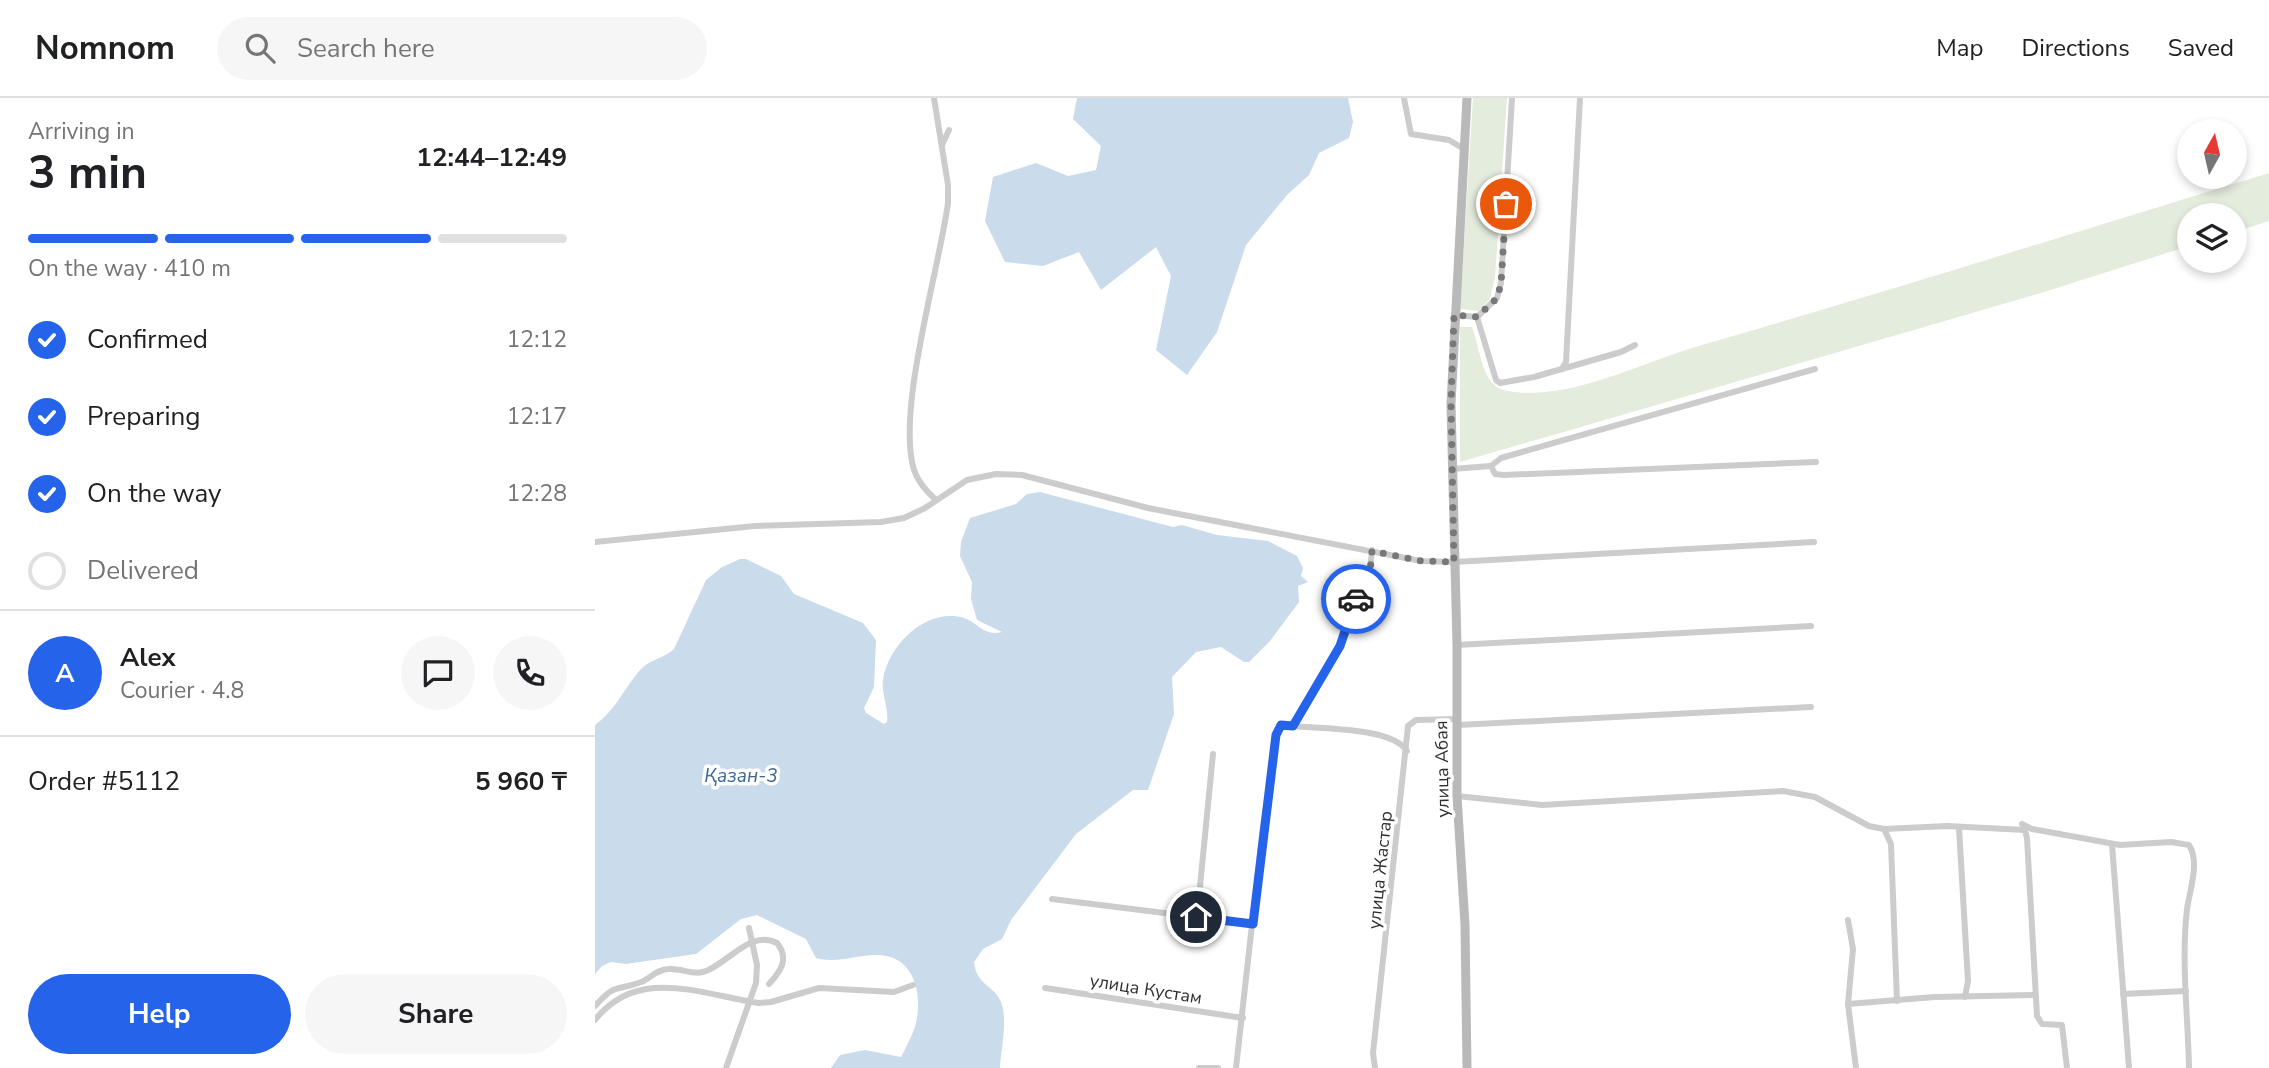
<!DOCTYPE html>
<html lang="en">
<head>
<meta charset="utf-8">
<style>
  body { margin:0; font-family:"Nunito Sans",sans-serif; background:#f6f6f6; color:#202124; height:100vh; display:flex; flex-direction:column; font-size:26px; white-space:nowrap }
  * { box-sizing:border-box; margin:0 }
  p { font-size:23px; color:#757577 }
  .icon { flex:none; width:38px; height:38px; fill:none; stroke:currentColor; stroke-width:2; stroke-linecap:round; stroke-linejoin:round }
  .map { position:relative; flex:1; overflow:hidden }
  .drawer { display:flex; flex-direction:column; background:#fff; width:595px }
  .drawer>* { flex:none }
  .needle { width:46px; rotate:8deg }
  .buttons { position:absolute; left:1582px; top:21px; display:grid; gap:14px }
  .buttons a { display:grid; place-items:center; width:70px; height:70px; border-radius:50%; background:#fff; box-shadow:0 4px 10px #0003; font-size:35px }
  .pin { position:absolute; display:grid; place-items:center; width:60px; height:60px; color:#fff; margin:-30px; border:4px solid #fff; border-radius:50%; box-shadow:0 2px 7px #0007 }
  .courier { position:absolute; display:grid; place-items:center; width:70px; height:70px; margin:-35px; border:5px solid #2563eb; border-radius:50%; background:#fff; color:#222; box-shadow:0 2px 9px #0007 }
  .head em { font-style:normal; font-weight:700 }
  .head div { display:flex; flex-direction:column-reverse }
  .head { display:flex; align-items:center; justify-content:space-between; height:119px; padding:0 28px }
  h1 { font-size:46px; font-weight:700; line-height:52px }
  .bar { display:grid; grid-template-columns:repeat(4,1fr); gap:10px 7px; align-content:center; height:84px; padding:0 28px }
  .bar i { height:9px; border-radius:5px; background:#e0e0e0 }
  .bar .selected { background:#2563eb }
  .bar p { grid-column:span 4 }
  .line { display:flex; align-items:center; gap:18px; padding:0 28px; border-top:2px solid #e0e0e0 }
  .line div { flex:1 }
  .round { display:grid; place-items:center; flex:none; width:74px; height:74px; border-radius:37px; background:#f6f6f6 }
  ol { padding:0 28px; list-style:none }
  li { display:flex; align-items:center; gap:21px; height:77px }
  li p { margin-inline-start:auto }
  li .icon { padding:7px; border-radius:50%; background:#2563eb; color:#fff; stroke-width:4 }
  li:last-child { color:#757577 }
  li i { width:38px; height:38px; border:4px solid #e0e0e0; border-radius:50% }
  .primary-button { display:flex; gap:14px; margin-top:auto; padding:14px 28px }
  .primary-button a { flex:1; height:80px; border-radius:42px; background:#2563eb; color:#fff; font-size:28px; font-weight:700; line-height:80px; text-align:center }
  .primary-button a+a { background:#f6f6f6; color:#202124 }
  header { display:flex; align-items:center; gap:42px; box-sizing:border-box; height:98px; padding:0 35px; background:#fff; border-bottom:2px solid #e0e0e0 }
  header strong { font-size:33px }
  nav { display:flex; gap:38px; margin-inline-start:auto; font-size:24px }
  .search { width:490px; height:63px; background:#f6f6f6; display:flex; align-items:center; gap:18px; box-sizing:border-box; padding:0 24px; border-radius:38px; color:#757577; font-size:26px }
  main { display:flex; flex:1; min-height:0 }
  .map>svg:first-child { display:block }
  .green { fill:#e4ecde }
  .water { fill:#cadbec }
  .lines { fill:none; stroke-linecap:round; stroke-linejoin:round }
  .minor { stroke:#ccc; stroke-width:6 }
  .secondary { stroke:#b9b9b9; stroke-width:9 }
  .done { stroke:#787878; stroke-width:7; stroke-dasharray:0 12.6 }
  .route { stroke:#2563eb; stroke-width:9 }
  .labels { text-anchor:middle; dominant-baseline:central; stroke-width:7; stroke-linejoin:round; paint-order:stroke }
  .street-label { font-size:18px; fill:#2f2f2f; stroke:#fff }
  .water-label { font-size:19px; font-style:italic; fill:#3d6791; stroke:#fff }
</style>
</head>
<body>
<header>
<strong>Nomnom</strong>
<div class="search"><svg class="icon" aria-label="search" viewBox="0 0 24 24"><circle cx="10" cy="10" r="6"/><path d="M15 15l6 6"/></svg>Search here</div>
<nav><a>Map</a><a>Directions</a><a>Saved</a></nav>
</header>
<main>
<section class="drawer">
<div class="head"><div><h1>3 min</h1><p>Arriving in</p></div><em>12:44–12:49</em></div>
<div class="bar"><i class="selected"></i><i class="selected"></i><i class="selected"></i><i></i><p>On the way · 410 m</p></div>
<ol>
<li><svg class="icon" aria-label="check" viewBox="0 0 24 24"><path d="M5 12l5 5 9-10"/></svg>Confirmed<p>12:12</p></li>
<li><svg class="icon" aria-label="check" viewBox="0 0 24 24"><path d="M5 12l5 5 9-10"/></svg>Preparing<p>12:17</p></li>
<li><svg class="icon" aria-label="check" viewBox="0 0 24 24"><path d="M5 12l5 5 9-10"/></svg>On the way<p>12:28</p></li>
<li><i></i>Delivered</li>
</ol>
<div class="line" style="height:126px"><b class="round" style="background:#2563eb;color:#fff">A</b><div><b>Alex</b><p>Courier · 4.8</p></div><a class="round"><svg class="icon" aria-label="chat" viewBox="0 0 24 24"><path d="M4 5h16v11H9l-5 4z"/></svg></a><a class="round"><svg class="icon" aria-label="phone" viewBox="0 0 24 24"><path d="M5 4h4l2 5-3 2q2 4 5 5l2-3 5 2v4C11 20 4 13 5 4z"/></svg></a></div>
<div class="line" style="height:91px"><div>Order #5112</div><b>5 960 ₸</b></div>
<div class="primary-button"><a>Help</a><a>Share</a></div>
</section>
<div class="map">
<svg width="1674" height="970" viewBox="0 0 1674 970">
  <rect width="100%" height="100%" fill="#fff"/>
  <!-- green -->
  <g class="green">
    <polygon points="878,0 912,0 900,179 895,201 883,213 865,211"/>
    <path d="M 1674,75 L 1674,123 L 1640,134 L 1640,117 L 1594,117 L 1594,148 L 1446,195 L 865,364 L 865,229 L 877,229 C 885,248 886,286 908,292 C 970,306 1047,264 1107,247 C 1297,192 1485,133 1674,75 Z"/>
  </g>
  <!-- water -->
  <g class="water">
    <polygon points="482,0 753,0 758,24 754,40 724,55 714,77 692,97 651,147 622,234 592,277 561,252 576,178 561,149 506,192 484,154 448,168 410,164 390,123 398,79 441,65 473,78 501,72 506,48 478,21"/>
    <path d="M 445,394 L 578,429 L 587,427 L 622,437 L 673,443 L 702,458 L 708,470 L 706,478 L 713,484 L 703,488 L 704,504 L 675,543 L 654,564 L 649,564 L 626,549 L 601,554 L 577,579 L 579,616 L 553,692 L 538,692 L 481,736 L 416,822 L 407,841 L 388,851 L 379,864 C 381,887 400,888 406,904 C 413,922 406,951 405,970 L 236,970 L 245,957 L 270,952 L 306,959 C 311,949 316,940 320,929 C 328,900 322,860 285,857 C 263,856 242,866 221,860 L 211,841 L 162,817 L 146,821 L 101,856 L 31,866 L 16,864 L 7,868 L 0,876 L 0,627 C 21,612 29,590 46,571 C 55,561 70,560 79,551 L 111,482 L 127,469 L 145,461 L 151,461 L 186,478 L 199,496 L 268,525 L 281,542 L 279,589 L 269,610 L 271,615 L 289,626 L 292,624 C 294,609 286,596 288,581 C 294,546 332,509 369,520 C 384,525 389,539 407,534 L 382,522 L 376,501 L 377,484 L 365,458 L 366,444 L 375,420 L 421,406 L 432,396 Z"/>
  </g>
  <g class="lines">
    <!-- minor -->
    <g class="minor">
      <path d="M 339,0 L 353,87 L 353,105 C 344,172 301,313 319,372 C 323,384 332,394 341,402"/>
      <polyline points="809,0 816,36 854,42 869,51"/>
      <polyline points="347,47 354,32"/>
      <polyline points="859,217 882,219 902,200 906,185 917,0"/>
      <polyline points="882,219 901,282 905,285 939,279 1026,254 1040,247"/>
      <polyline points="968,269 971,264 985,0"/>
      <polyline points="1220,271 906,360 896,368 900,376 909,377 1221,364"/>
      <polyline points="857,371 896,368"/>
      <polyline points="0,444 160,428 286,424 309,420 330,410 372,382 401,376 427,377 553,410 826,463 859,464 1219,444"/>
      <polyline points="862,547 1216,528"/>
      <polyline points="863,627 1216,609"/>
      <polyline points="698,628 749,539 763,493 775,474 777,452"/>
      <polyline points="862,698 947,707 1188,693 1220,699 1274,728 1289,731 1352,728 1430,732"/>
      <path d="M 1427,726 L 1437,731 L 1525,747 L 1576,744 L 1594,747 C 1605,764 1595,791 1592,811 C 1586,863 1593,917 1594,970"/>
      <polyline points="1429,729 1432,740 1442,918 1447,926 1467,927 1472,970"/>
      <polyline points="1364,730 1373,883 1370,899"/>
      <polyline points="1289,731 1296,746 1302,903"/>
      <polyline points="1517,746 1534,970"/>
      <polyline points="457,801 658,826"/>
      <polyline points="602,819 618,656"/>
      <polyline points="1253,822 1258,851 1253,906 1261,970"/>
      <polyline points="450,890 648,920"/>
      <polyline points="1528,896 1591,893"/>
      <polyline points="1253,906 1340,899 1440,897"/>
      <path d="M 0,908 C 22,884 20,894 46,884 C 56,880 62,871 74,871 C 87,870 99,878 111,873 C 133,865 156,831 182,845 C 195,861 185,874 174,886"/>
      <path d="M 0,922 C 43,867 107,897 164,905 L 176,904 L 224,890 L 299,894 L 318,887"/>
      <polyline points="131,970 161,885 162,867 154,830"/>
      <polyline points="604,970 623,970"/>
      <path d="M 641,970 L 668,728 L 683,631 L 686,627 L 698,628 C 725,631 797,629 812,653"/>
      <polyline points="780,970 778,955 813,628 821,622 862,621"/>
    </g>
    <!-- secondary -->
    <polyline class="secondary" points="872,0 856,306 862,547 862,698 870,827 872,970"/>
  </g>
  <g class="lines">
    <!-- done -->
    <polyline class="done" points="761,501 775,474 777,453 826,463 859,464 856,306 859,217 882,219 902,200 906,186 911,106"/>
    <!-- route -->
    <polyline class="route" points="601,819 658,826 681,637 686,627 698,628 745,548 761,501"/>
  </g>
  <g class="labels">
    <!-- street labels -->
    <g class="street-label">
      <text transform="translate(847 671) rotate(-91)">улица Абая</text>
      <text transform="translate(785 772) rotate(-84)">улица Жастар</text>
      <text transform="translate(551 891) rotate(9)">улица Кустам</text>
    </g>
    <!-- water labels -->
    <g class="water-label">
      <text x="146" y="678">Қазан-3</text>
    </g>
  </g>
</svg>
<div class="buttons">
<a><svg class="needle" viewBox="-14 -14 28 28"><path d="M0-13l5 13h-10z" fill="#e53935"/><path d="M0 13l5-13h-10z" fill="#757577"/></svg></a>
<a><svg class="icon" aria-label="layers" viewBox="0 0 24 24"><path d="M12 4l9 5-9 5-9-5zM3 14l9 5 9-5"/></svg></a>
</div>
<div class="pin" style="left:911px;top:106px;background:#ea580c"><svg class="icon" aria-label="bag" viewBox="0 0 24 24"><path d="M5 8h14l-1 12H6zM9 8a3 3 0 0 1 6 0"/></svg></div>
<div class="pin" style="left:601px;top:819px;background:#1f2937"><svg class="icon" aria-label="home" viewBox="0 0 24 24"><path d="M3 11l9-7 9 7M6 9v11h12V9"/></svg></div>
<div class="courier" style="left:761px;top:501px"><svg class="icon" aria-label="car" viewBox="0 0 24 24"><path d="M5 17H2v-5l4-1 3-4h7l3 4 3 1v5h-3M9 17h6M6 11h13"/><circle cx="7" cy="17" r="2"/><circle cx="17" cy="17" r="2"/></svg></div>
</div>
</main>
</body>
</html>
